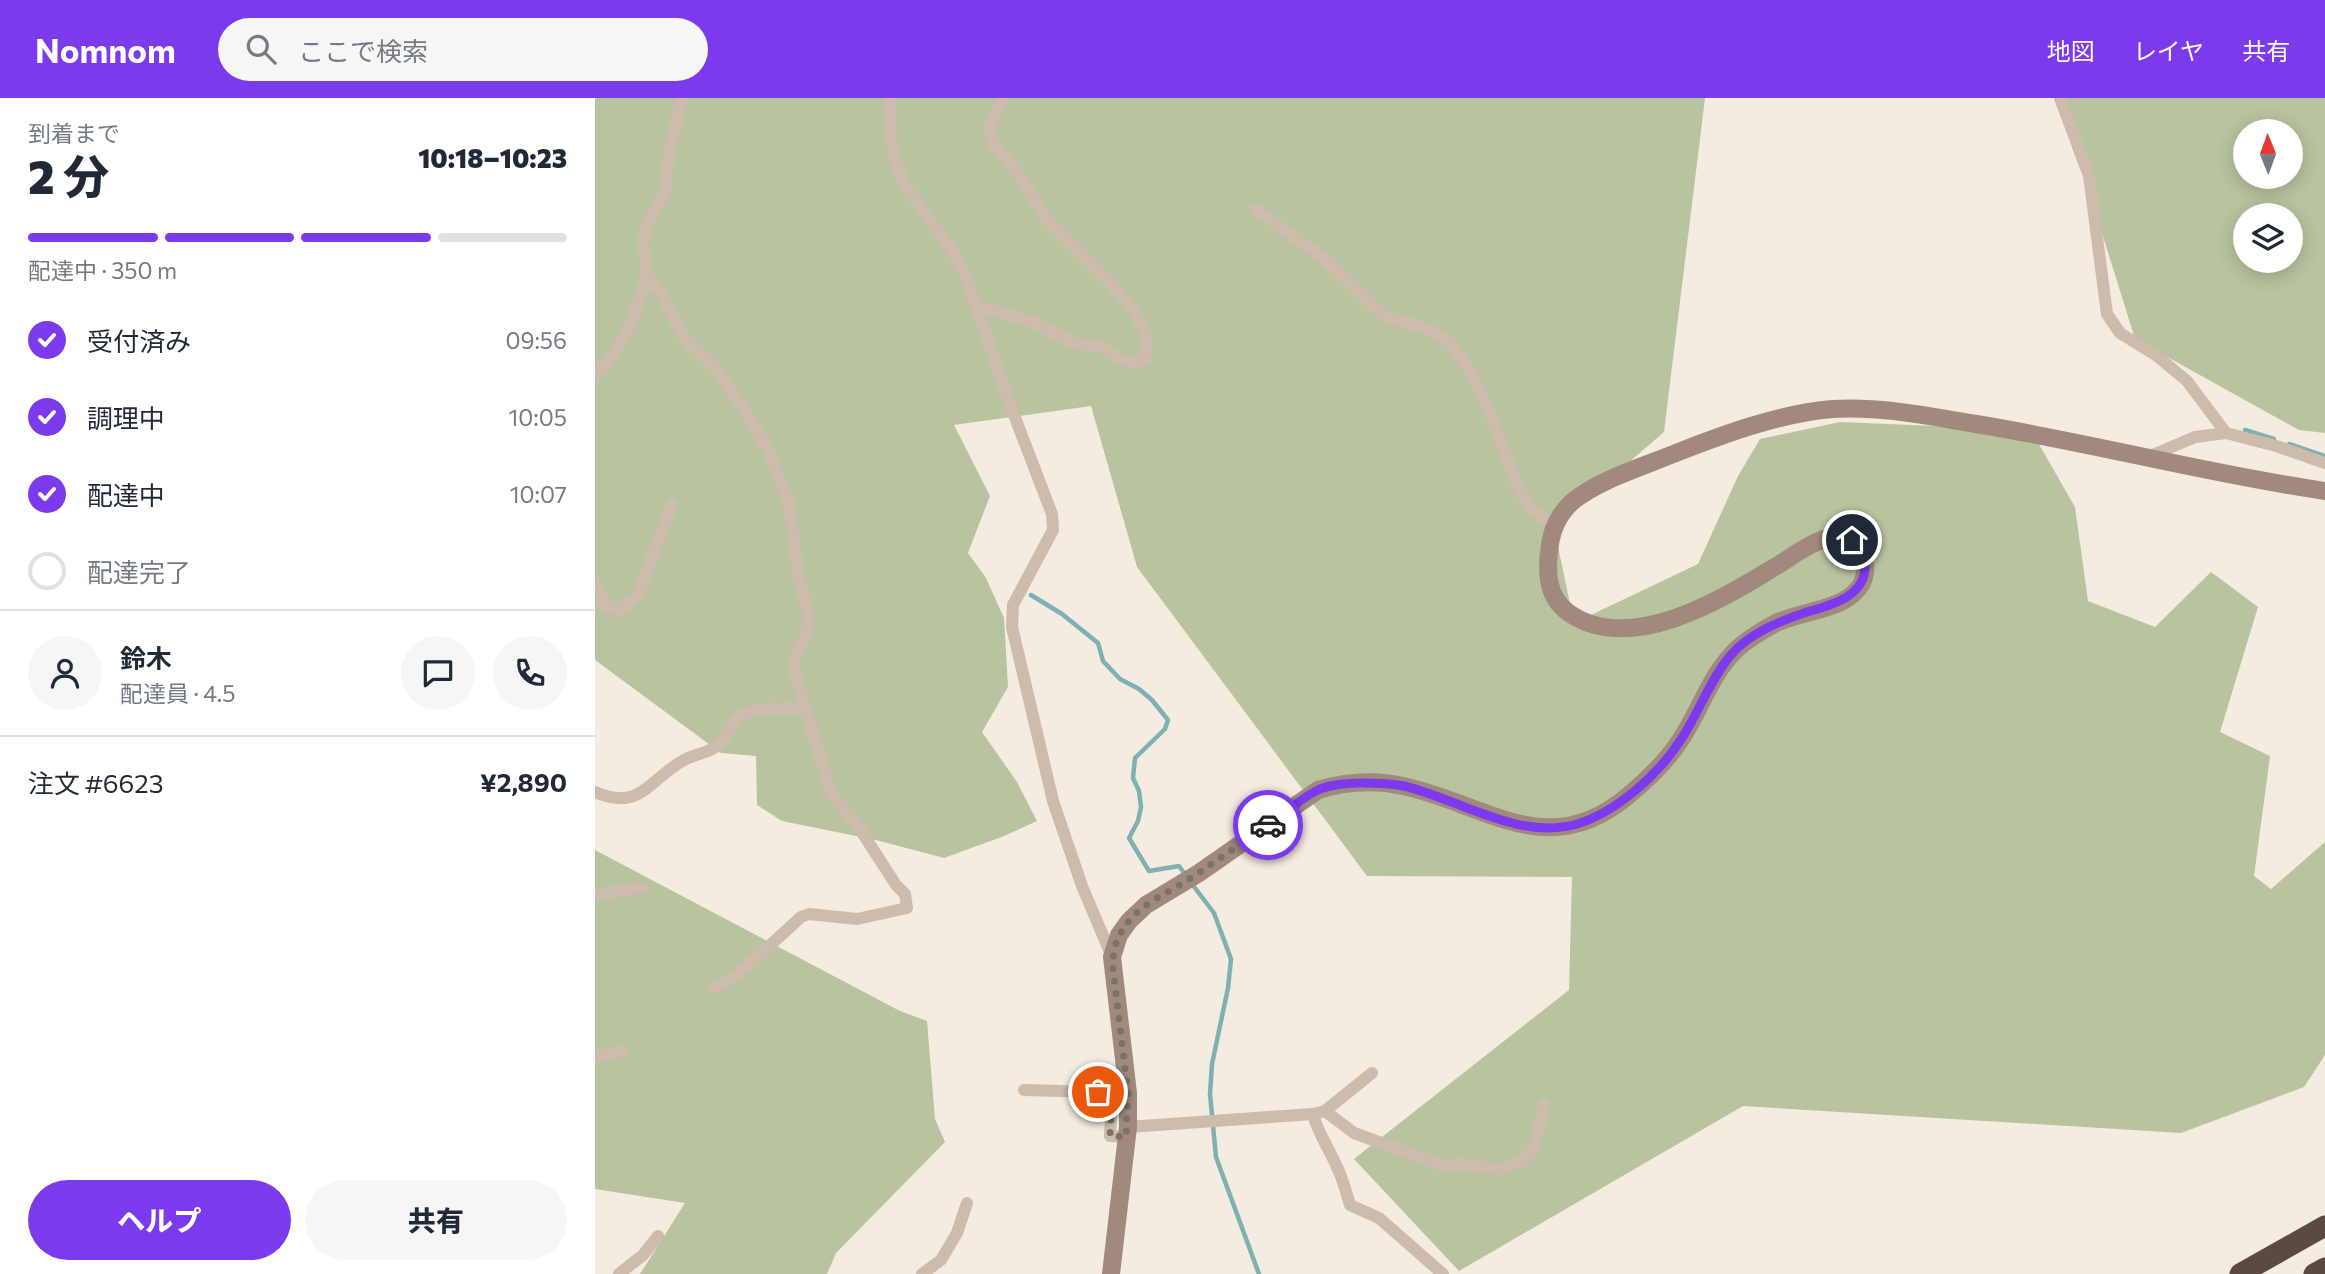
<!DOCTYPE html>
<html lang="ja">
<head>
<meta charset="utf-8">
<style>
  body { margin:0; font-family:Commissioner,"Noto Sans JP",sans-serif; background:#f6f6f7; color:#1f2937; height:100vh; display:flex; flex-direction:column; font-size:26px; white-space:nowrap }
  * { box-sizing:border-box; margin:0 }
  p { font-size:23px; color:#747a83 }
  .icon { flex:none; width:38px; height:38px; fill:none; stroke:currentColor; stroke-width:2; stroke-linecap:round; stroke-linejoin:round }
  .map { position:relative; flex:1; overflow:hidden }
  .details { display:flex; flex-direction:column; background:#fff; width:595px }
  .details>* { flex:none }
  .needle { width:46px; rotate:359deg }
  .buttons { position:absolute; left:1638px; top:21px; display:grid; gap:14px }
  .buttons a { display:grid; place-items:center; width:70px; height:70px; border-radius:50%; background:#fff; box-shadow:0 4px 18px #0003; font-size:35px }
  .pin { position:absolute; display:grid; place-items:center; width:60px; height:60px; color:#fff; margin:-30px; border:4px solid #fff; border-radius:50%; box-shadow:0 2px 7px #0007 }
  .courier { position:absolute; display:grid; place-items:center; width:70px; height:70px; margin:-35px; border:5px solid #7c3aed; border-radius:50%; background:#fff; color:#222; box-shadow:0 2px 9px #0007 }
  .headline em { font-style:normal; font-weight:800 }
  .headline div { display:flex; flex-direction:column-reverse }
  .headline { display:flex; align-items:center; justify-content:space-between; height:119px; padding:0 28px }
  h1 { font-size:46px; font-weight:800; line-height:52px }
  .bar { display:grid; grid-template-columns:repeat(4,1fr); gap:10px 7px; align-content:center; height:84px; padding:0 28px }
  .bar i { height:9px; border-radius:5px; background:#e0e1e3 }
  .bar .current { background:#7c3aed }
  .bar p { grid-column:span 4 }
  .line { display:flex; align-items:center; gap:18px; padding:0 28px; border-top:2px solid #e0e1e3 }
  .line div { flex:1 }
  .round { display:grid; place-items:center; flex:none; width:74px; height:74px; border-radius:37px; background:#f6f6f7 }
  ol { padding:0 28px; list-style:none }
  li { display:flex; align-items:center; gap:21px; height:77px }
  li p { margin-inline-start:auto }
  li .icon { padding:7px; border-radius:50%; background:#7c3aed; color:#fff; stroke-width:4 }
  li:last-child { color:#747a83 }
  li i { width:38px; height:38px; border:4px solid #e0e1e3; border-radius:50% }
  .primary-button { display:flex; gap:14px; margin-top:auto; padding:14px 28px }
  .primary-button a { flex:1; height:80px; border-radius:42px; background:#7c3aed; color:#fff; font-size:28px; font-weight:800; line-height:80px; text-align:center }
  .primary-button a+a { background:#f6f6f7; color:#1f2937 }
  header { display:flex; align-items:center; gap:42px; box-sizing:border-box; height:98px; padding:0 35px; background:#7c3aed; color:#fff }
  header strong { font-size:33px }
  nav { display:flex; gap:38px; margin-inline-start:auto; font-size:24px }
  .search { width:490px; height:63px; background:#f6f6f7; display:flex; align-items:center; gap:18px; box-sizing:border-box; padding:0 24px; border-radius:38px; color:#747a83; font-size:26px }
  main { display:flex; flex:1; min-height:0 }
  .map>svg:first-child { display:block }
  .green { fill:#b8c4a0; fill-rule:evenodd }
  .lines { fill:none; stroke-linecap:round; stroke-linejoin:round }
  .stream { stroke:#7fb0b2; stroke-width:4.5 }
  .street { stroke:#cdbbac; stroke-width:12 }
  .secondary { stroke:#a18a7d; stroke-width:18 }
  .highway { stroke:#5c4a42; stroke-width:21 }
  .done { stroke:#7c716b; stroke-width:7; stroke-dasharray:0 12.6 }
  .route { stroke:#7c3aed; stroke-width:9 }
</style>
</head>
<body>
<header>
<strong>Nomnom</strong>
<div class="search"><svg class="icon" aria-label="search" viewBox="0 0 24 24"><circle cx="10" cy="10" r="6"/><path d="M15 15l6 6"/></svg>ここで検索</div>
<nav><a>地図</a><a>レイヤ</a><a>共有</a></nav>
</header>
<main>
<section class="details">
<div class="headline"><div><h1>2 分</h1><p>到着まで</p></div><em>10:18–10:23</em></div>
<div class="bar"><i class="current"></i><i class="current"></i><i class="current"></i><i></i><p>配達中 · 350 m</p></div>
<ol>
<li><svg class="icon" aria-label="check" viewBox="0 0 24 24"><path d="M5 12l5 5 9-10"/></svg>受付済み<p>09:56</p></li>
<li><svg class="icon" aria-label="check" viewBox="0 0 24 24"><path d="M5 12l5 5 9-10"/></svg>調理中<p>10:05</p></li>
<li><svg class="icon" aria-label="check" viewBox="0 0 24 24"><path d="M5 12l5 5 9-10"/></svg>配達中<p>10:07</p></li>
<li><i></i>配達完了</li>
</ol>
<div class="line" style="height:126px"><a class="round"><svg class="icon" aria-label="person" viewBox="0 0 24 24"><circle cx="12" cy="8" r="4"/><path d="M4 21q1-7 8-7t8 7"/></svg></a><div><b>鈴木</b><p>配達員 · 4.5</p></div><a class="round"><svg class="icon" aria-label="chat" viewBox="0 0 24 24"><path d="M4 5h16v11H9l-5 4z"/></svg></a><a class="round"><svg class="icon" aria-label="phone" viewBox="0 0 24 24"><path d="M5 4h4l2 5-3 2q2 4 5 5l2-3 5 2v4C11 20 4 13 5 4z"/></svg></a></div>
<div class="line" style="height:91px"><div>注文 #6623</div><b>¥2,890</b></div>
<div class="primary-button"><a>ヘルプ</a><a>共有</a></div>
</section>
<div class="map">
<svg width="1730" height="1176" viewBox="0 0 1730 1176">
  <rect width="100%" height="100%" fill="#f4ebe1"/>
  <!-- green -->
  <g class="green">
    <polygon points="0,0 1110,0 1069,334 959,429 979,525 1103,466 1143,378 1165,341 1245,324 1341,328 1441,341 1480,409 1493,503 1560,529 1616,474 1663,509 1625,634 1675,658 1659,778 1676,791 1730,744 1730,957 1709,989 1586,1035 1148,1008 864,1173 759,1061 974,892 977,779 772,778 542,469 496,308 359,327 395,398 373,455 391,480 409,520 413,589 387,634 422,684 442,723 409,738 349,760 281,742 187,723 162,707 161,658 126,655 0,562"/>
    <path d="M 1465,0 L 1730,0 L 1730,335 L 1704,332 L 1540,241 ZM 1650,33 L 1696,33 L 1696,79 L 1650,79 ZM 1650,117 L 1696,117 L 1696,163 L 1650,163 Z"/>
    <polygon points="0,752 305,913 332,923 340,1021 350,1044 241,1155 232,1176 45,1176 90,1105 0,1091"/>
  </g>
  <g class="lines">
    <!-- stream -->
    <g class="stream">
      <polyline points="1650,332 1679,341"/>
      <polyline points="1694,346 1730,358"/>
      <polyline points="436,497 467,516 503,545 508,563 525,581 544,591 557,602 573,622 570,631 540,660 538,680 544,693 546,709 543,723 534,740 554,773 584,768 592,779"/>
      <polyline points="597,786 619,815 636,861 633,890 617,966 615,996 621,1059 664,1176"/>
    </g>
    <!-- street -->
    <g class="street">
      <polyline points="87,0 74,53 70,94 51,129 48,144 52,177 65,193 89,240 124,274 152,316 174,354 194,405 204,482 214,518 212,534 199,562 200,576 236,695 261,725 301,787 310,796 312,810 262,821 214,816 206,819 148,872 119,890"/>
      <polyline points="295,0 295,34 299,59 309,87 356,151 370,176 416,309 457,416 458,432 418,507 417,529 458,703 487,788 517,859"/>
      <polyline points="1465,0 1494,78 1512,216 1525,235 1562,258 1592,283 1631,335"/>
      <polyline points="660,111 726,158 789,218 836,232 854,243 875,273 894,312 924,392 937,412 959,429"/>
      <polyline points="380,207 438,224 480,246 505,248 525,261 539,265 550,261 551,237 539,213 515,185 452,122 426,80 397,44 395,27 408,0"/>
      <path d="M 0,277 C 30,250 41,215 52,177"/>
      <polyline points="1553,359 1600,339 1631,335 1681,348 1730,365"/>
      <polyline points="0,487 12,509 25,512 44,495 77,406"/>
      <path d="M 0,694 C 46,714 54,681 89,662 C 99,656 115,655 123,647 C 136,636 136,620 156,613 C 169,609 195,611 210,610"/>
      <polyline points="0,797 47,789"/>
      <polyline points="0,959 27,953"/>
      <polyline points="429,992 503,994 517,999 515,1038 531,1039"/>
      <polyline points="730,1013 759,1035 849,1068 867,1066 903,1071 927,1063 939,1051 949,1006"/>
      <path d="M 718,1016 C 723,1036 734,1050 742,1069 C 748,1081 751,1094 755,1107 L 784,1120 L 848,1176"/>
      <polyline points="533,1029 718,1016 730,1013 777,975"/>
      <polyline points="24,1176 48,1157 63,1138"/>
      <polyline points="327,1176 346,1162 362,1135 372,1105"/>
    </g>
    <!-- secondary -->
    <path class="secondary" d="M 516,1176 L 533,1029 L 533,995 L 517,859 L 524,837 L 534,823 L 551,807 L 604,775 L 723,692 C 750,684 780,682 808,688 C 892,706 953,766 1034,697 C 1053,681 1073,662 1086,641 C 1105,613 1116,575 1142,551 C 1153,541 1168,532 1181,525 C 1207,512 1252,513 1267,485 C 1277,463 1263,436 1238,439 C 1217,442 1196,460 1178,470 C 1125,503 1034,557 974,515 C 951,499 951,472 955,446 C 958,427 968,409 985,398 C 1013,379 1049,368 1081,355 C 1129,336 1186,315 1238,311 C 1286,308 1333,318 1381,326 C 1498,345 1613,376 1730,393"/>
    <!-- highway -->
    <g class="highway">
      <polyline points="1645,1176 1730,1128"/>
      <polyline points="1719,1176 1730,1170"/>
    </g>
  </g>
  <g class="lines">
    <!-- done -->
    <path class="done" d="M 503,994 L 517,999 L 515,1038 L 531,1039 L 533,995 L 518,870 C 517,853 522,838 533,824 C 548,805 571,796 591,783 C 619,765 645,746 673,727"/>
    <!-- route -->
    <path class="route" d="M 673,727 C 689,716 707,699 725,691 C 738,686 753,685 767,685 C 781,685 795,685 809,688 C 864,701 924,743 982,726 C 1022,714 1065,675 1087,640 C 1104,614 1115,582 1135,558 C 1154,535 1185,523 1212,514 C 1237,507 1273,498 1270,464 C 1268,455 1264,448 1257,442"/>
  </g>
</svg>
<div class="buttons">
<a><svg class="needle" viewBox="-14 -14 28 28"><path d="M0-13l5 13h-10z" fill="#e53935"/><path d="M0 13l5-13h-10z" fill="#747a83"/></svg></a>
<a><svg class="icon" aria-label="layers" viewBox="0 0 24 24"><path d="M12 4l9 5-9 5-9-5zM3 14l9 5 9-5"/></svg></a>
</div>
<div class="pin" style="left:503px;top:994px;background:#ea580c"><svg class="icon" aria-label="bag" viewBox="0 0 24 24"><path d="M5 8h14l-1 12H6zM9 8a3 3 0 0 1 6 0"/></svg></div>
<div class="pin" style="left:1257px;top:442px;background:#1f2937"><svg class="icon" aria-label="home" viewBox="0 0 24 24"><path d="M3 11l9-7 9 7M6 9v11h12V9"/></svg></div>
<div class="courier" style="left:673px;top:727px"><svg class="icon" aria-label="car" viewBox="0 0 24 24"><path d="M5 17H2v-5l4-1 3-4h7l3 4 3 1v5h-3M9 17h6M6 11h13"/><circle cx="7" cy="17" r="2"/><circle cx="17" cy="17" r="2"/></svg></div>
</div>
</main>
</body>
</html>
